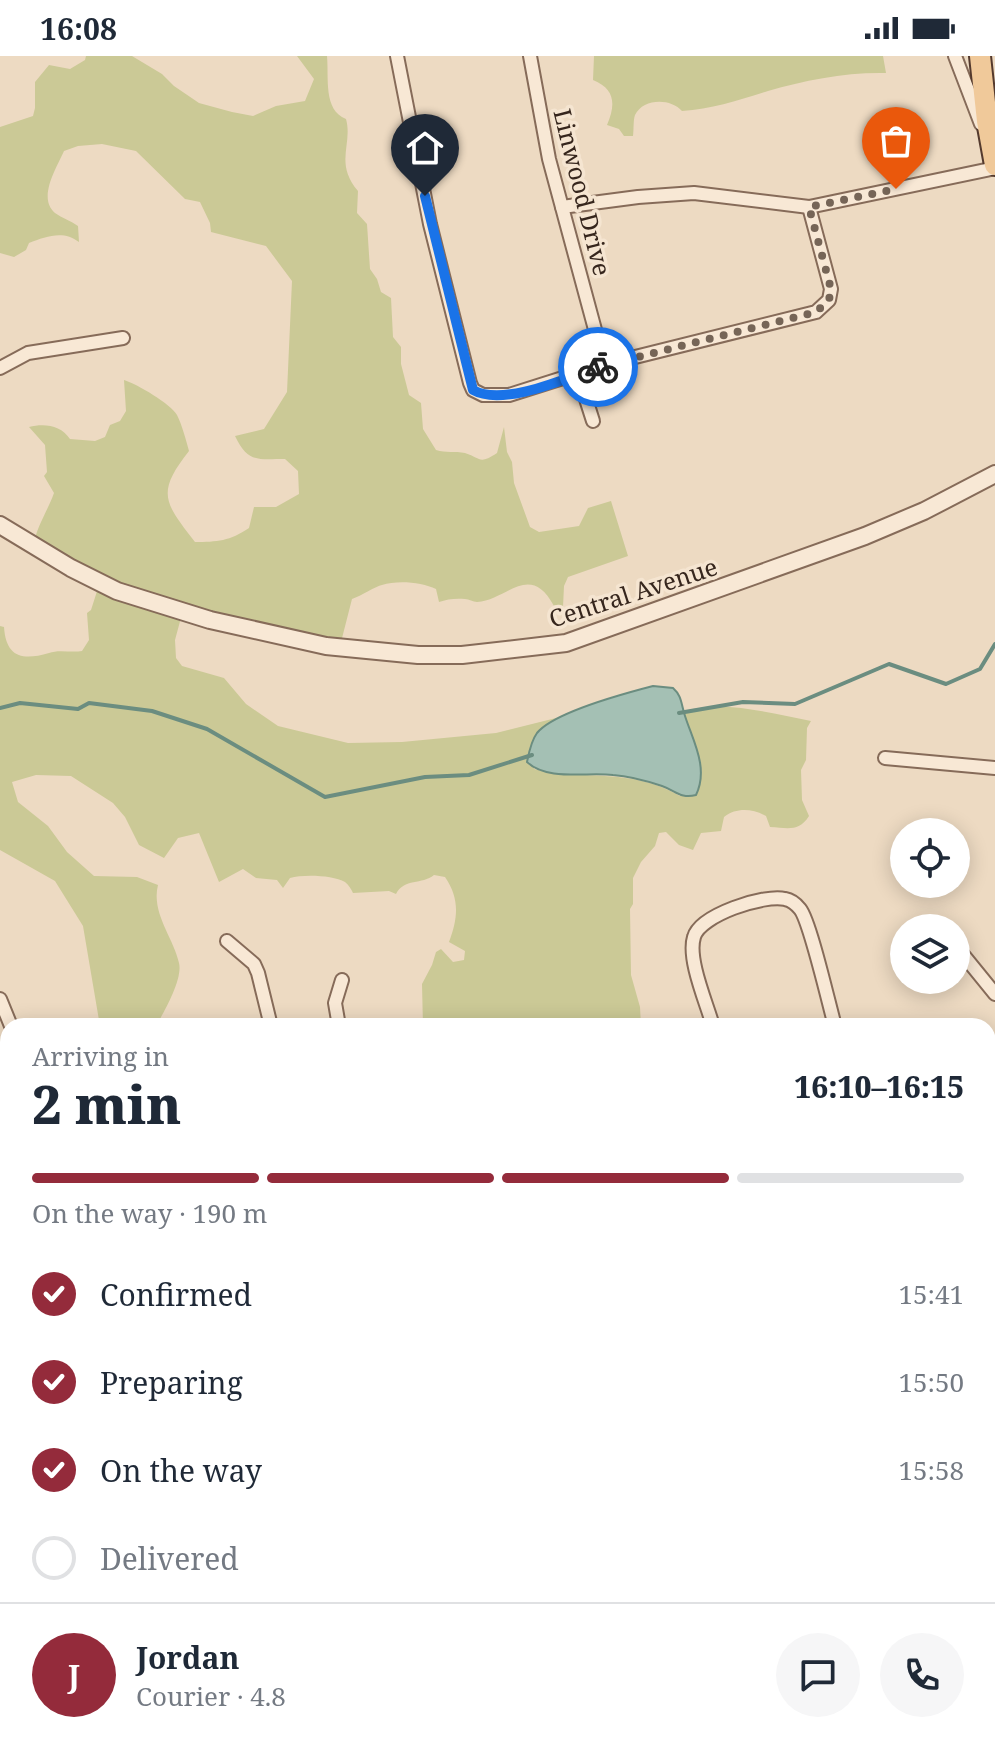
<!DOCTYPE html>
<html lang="en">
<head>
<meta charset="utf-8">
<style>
  body { margin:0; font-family:"Noto Serif",serif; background:#f6f6f7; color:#1f2937; height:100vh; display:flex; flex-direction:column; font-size:30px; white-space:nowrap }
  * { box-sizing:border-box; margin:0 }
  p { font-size:26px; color:#747a83 }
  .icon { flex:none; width:44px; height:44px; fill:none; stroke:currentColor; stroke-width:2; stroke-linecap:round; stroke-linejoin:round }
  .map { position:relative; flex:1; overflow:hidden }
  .drawer { position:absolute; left:0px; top:962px; width:996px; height:744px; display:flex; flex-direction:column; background:#fff; border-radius:24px 24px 0 0; box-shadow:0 4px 20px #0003 }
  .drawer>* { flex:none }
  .tools { position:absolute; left:890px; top:762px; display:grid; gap:16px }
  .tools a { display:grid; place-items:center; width:80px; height:80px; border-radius:50%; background:#fff; box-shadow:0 4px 20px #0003; font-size:40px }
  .pin { position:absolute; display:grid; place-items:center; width:68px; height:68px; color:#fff; margin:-82px -34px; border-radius:50% 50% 50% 0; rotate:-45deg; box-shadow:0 0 8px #0007 }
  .pin .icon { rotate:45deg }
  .courier { position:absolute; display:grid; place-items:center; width:80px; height:80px; margin:-40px; border:6px solid #1a73e8; border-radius:50%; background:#fff; color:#222; box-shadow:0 2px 10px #0007 }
  .summary em { font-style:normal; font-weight:800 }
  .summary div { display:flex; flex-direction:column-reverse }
  .summary { display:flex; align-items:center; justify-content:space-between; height:136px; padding:0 32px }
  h1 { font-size:52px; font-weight:800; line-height:60px }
  .bar { display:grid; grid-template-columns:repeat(4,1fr); gap:12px 8px; align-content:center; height:96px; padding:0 32px }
  .bar i { height:10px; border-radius:6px; background:#e0e1e3 }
  .bar .selected { background:#942b3b }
  .bar p { grid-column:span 4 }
  .line { display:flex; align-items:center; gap:20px; padding:0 32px; border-top:2px solid #e0e1e3 }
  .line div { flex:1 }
  .round { display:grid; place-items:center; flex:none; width:84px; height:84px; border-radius:42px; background:#f6f6f7 }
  ol { padding:0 32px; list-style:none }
  li { display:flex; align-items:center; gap:24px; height:88px }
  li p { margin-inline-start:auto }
  li .icon { padding:8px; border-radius:50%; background:#942b3b; color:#fff; stroke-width:4 }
  li:last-child { color:#747a83 }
  li i { width:44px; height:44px; border:4px solid #e0e1e3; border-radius:50% }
  .status { display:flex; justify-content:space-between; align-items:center; height:56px; padding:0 40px; background:#fff; direction:ltr }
  .status svg { height:22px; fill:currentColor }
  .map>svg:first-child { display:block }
  .green { fill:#cbc996 }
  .water { fill:#a4c0b4; stroke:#6b8d80; stroke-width:2 }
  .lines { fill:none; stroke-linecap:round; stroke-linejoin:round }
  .stream { stroke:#6b8d80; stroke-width:4 }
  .minor-casing { stroke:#866b59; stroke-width:16 }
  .tertiary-casing { stroke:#866b59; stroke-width:20 }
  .primary-casing { stroke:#543a2e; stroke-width:24 }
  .minor { stroke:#f8e8d5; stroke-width:12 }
  .tertiary { stroke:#f8e8d5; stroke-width:16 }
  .primary { stroke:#f0c99a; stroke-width:20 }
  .done { stroke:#766557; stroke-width:8; stroke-dasharray:0 14.4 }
  .route { stroke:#1a73e8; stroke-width:10 }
  .labels { text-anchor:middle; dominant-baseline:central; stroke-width:7; stroke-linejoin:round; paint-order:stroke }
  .street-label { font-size:24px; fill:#36261d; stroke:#f5e5d1 }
</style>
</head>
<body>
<div class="status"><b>16:08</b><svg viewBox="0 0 49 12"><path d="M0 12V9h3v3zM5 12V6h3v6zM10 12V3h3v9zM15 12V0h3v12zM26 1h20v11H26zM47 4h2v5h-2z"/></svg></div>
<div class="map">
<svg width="995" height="1706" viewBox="0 0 995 1706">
  <rect width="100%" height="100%" fill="#eddac2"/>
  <!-- green -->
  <g class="green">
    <path d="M 86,0 L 132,0 L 162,18 L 174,30 L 199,47 L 232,56 L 253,60 L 276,50 L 305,45 L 314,23 L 297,0 L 327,0 C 329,22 323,54 346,63 C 353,88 334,107 358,135 L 357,157 L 367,168 L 370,213 L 377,223 L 381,236 L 391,242 L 393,281 L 401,291 L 401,308 L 409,339 L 421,347 L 423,373 L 436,394 C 446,397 455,395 465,397 C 481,402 479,409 497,397 L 504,371 L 507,396 L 512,406 L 514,427 L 530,471 L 539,476 L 579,470 L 588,452 L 611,445 L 628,500 L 568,521 L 564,530 L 563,551 L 554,550 C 530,505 507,544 477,546 C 473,546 469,543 465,543 C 456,542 447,543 439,546 L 436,533 C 422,526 397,524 382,529 C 376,530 361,540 352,543 L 340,590 L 182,558 L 175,584 L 176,602 L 182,610 L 224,622 L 246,648 L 278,670 L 348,687 L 402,686 L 496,677 L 564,660 L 538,675 L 534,713 C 585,725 630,711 680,740 L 684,655 C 725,644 769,657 811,665 L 807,672 L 806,704 L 801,714 L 802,744 L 809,760 C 799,776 788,772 770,771 L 766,760 C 753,753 737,751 724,761 L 721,775 L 701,777 L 693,794 L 679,789 L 666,776 L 659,777 L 655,790 L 641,806 L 633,822 L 633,848 L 630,853 L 631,919 L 640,951 L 641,970 L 423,970 L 422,928 L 432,909 L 436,896 L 441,893 L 453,906 L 464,904 L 465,895 L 449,886 C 458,862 460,843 445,821 L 434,819 C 422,829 404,822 396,838 L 389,835 L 353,837 C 351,833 349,829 345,826 C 333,819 303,818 290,822 L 283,832 L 277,824 L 256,822 L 243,813 L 219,826 L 199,777 L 178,782 L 164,802 L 139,789 L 125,761 L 113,747 L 71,720 L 36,719 L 12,726 L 18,746 L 48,770 L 67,796 L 94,820 L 137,821 L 158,829 C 151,857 173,881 179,907 C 183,923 164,956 156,970 L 100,970 L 83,870 L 55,825 L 0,794 L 0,570 L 4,571 C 6,601 22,605 49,597 C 59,593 71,597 82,595 L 89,584 L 87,557 L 91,554 L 99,529 L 34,488 C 36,472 48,454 54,437 L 44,420 L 47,416 L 45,389 L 29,371 C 44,367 61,369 70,383 L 95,385 L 105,381 L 110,369 L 120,365 L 126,355 L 124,324 C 137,328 171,348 177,359 C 182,369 186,384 189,395 C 156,437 164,446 195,486 C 217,486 230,485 249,472 L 254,451 L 276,451 L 299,438 L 298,415 L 285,403 C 257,403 248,407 235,380 L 264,373 L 287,336 L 292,225 L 266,190 L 211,176 L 210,167 L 200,146 L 185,143 L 136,95 L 102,88 L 78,90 L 64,95 C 57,111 37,142 55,157 C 62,162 71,165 78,170 L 79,186 C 64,174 46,180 29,187 L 26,194 L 14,201 L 0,197 L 0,71 L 33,60 L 35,52 L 35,26 L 49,9 L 70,13 L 85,4 Z"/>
    <path d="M 594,0 L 883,0 L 886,17 C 847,16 805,24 768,35 C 739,44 712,53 682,55 C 671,42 643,42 635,59 C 633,65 634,73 633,80 L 624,80 L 619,73 L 607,69 C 616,48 615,33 593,24 Z"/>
    <polygon points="0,1041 8,1041 8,1077 0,1081"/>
    <polygon points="0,1450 8,1481 8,1517 0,1519"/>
    <polygon points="708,1698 859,1698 862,1706 709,1706"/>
  </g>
  <!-- water -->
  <path class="water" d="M 653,630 L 673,632 C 682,640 681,648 685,660 C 693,685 709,712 696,739 C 681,743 676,735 662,730 C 647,725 628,720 613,719 C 587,716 547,725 527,706 C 529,696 531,685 537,677 C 554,656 626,637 653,630 Z"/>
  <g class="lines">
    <!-- stream -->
    <g class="stream">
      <polyline points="0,652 20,647 78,653 89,647 152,655 207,673 325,741 425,721 469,719 532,699"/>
      <polyline points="679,657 743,646 795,648 889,608 946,628 980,613 995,588"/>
    </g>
    <!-- minor casing -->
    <g class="minor-casing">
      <g id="minor">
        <polyline points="397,0 430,168 470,327 473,334 483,339 509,339 607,308 816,256 829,244 831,233 809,151"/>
        <polyline points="530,0 549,103 597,281 607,308"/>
        <polyline points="955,0 981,68"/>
        <polyline points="562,151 638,141 694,137 809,151 995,112"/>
        <polyline points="0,312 28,297 123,282"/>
        <polyline points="578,318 593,365"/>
        <polyline points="885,702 995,712"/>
        <polyline points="227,885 254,908 258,917 271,970"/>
        <polyline points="956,890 995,938"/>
        <polyline points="0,943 11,970"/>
        <polyline points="339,970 335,947 342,924"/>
        <path d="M 713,970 C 707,948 687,903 694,881 C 700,859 764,838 785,843 C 791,844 796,848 800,853 C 810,865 829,949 835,970"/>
        <polyline points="988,1100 995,1101"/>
        <polyline points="0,1168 8,1169"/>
        <polyline points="0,1434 8,1460"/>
        <polyline points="988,1568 988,1582"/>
        <polyline points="988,1613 988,1655"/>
        <polyline points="988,1692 990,1706"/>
        <polyline points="34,1698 35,1706"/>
        <polyline points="707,1698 708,1706"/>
      </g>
    </g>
    <!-- tertiary casing -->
    <g class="tertiary-casing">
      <g id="tertiary">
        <polyline points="0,469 71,512 117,535 210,564 326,590 418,599 462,599 566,587 865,480 924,455 995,418"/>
        <polyline points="988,1205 995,1197"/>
        <polyline points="157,1706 179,1698"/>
      </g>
    </g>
    <!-- primary casing -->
    <g class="primary-casing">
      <polyline id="primary" points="980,0 987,65 995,109"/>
    </g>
    <!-- minor -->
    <use href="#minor" class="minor"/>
    <!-- tertiary -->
    <use href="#tertiary" class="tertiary"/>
    <!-- primary -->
    <use href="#primary" class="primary"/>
  </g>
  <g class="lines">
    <!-- done -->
    <polyline class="done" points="598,311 816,256 829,244 831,233 809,151 896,133"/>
    <!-- route -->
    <path class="route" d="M 425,140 L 473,334 C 503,351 567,322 598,311"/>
  </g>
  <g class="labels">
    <!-- street labels -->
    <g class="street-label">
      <text transform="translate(583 136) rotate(76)">Linwood Drive</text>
      <text transform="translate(633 536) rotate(-18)">Central Avenue</text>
    </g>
  </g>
</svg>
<div class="tools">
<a><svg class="icon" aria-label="locate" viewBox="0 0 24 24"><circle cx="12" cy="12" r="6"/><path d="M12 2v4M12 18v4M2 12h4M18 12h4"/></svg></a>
<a><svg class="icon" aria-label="layers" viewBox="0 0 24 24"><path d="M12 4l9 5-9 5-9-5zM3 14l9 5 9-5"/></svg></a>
</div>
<div class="pin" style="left:896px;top:133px;background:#ea580c"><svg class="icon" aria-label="bag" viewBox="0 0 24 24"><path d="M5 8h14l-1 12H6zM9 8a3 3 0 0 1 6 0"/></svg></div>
<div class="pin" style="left:425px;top:140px;background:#1f2937"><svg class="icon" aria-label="home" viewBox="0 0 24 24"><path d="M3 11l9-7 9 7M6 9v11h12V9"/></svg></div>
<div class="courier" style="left:598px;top:311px"><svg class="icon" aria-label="bike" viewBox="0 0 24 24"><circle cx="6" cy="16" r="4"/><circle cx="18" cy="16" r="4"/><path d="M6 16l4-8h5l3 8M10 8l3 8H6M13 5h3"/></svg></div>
<section class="drawer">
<div class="summary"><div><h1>2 min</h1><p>Arriving in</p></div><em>16:10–16:15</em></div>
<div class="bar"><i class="selected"></i><i class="selected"></i><i class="selected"></i><i></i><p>On the way · 190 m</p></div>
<ol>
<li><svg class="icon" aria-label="check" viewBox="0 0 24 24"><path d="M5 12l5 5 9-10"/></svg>Confirmed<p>15:41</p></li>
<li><svg class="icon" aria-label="check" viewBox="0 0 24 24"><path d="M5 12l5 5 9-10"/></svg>Preparing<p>15:50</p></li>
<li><svg class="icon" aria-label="check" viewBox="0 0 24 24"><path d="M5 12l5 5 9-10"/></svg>On the way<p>15:58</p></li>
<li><i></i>Delivered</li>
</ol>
<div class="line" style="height:144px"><b class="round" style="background:#942b3b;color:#fff">J</b><div><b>Jordan</b><p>Courier · 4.8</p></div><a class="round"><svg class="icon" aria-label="chat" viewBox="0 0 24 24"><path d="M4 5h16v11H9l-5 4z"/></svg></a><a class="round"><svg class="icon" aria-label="phone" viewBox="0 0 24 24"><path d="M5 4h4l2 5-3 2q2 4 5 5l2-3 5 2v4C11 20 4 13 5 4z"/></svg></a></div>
</section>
</div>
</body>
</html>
